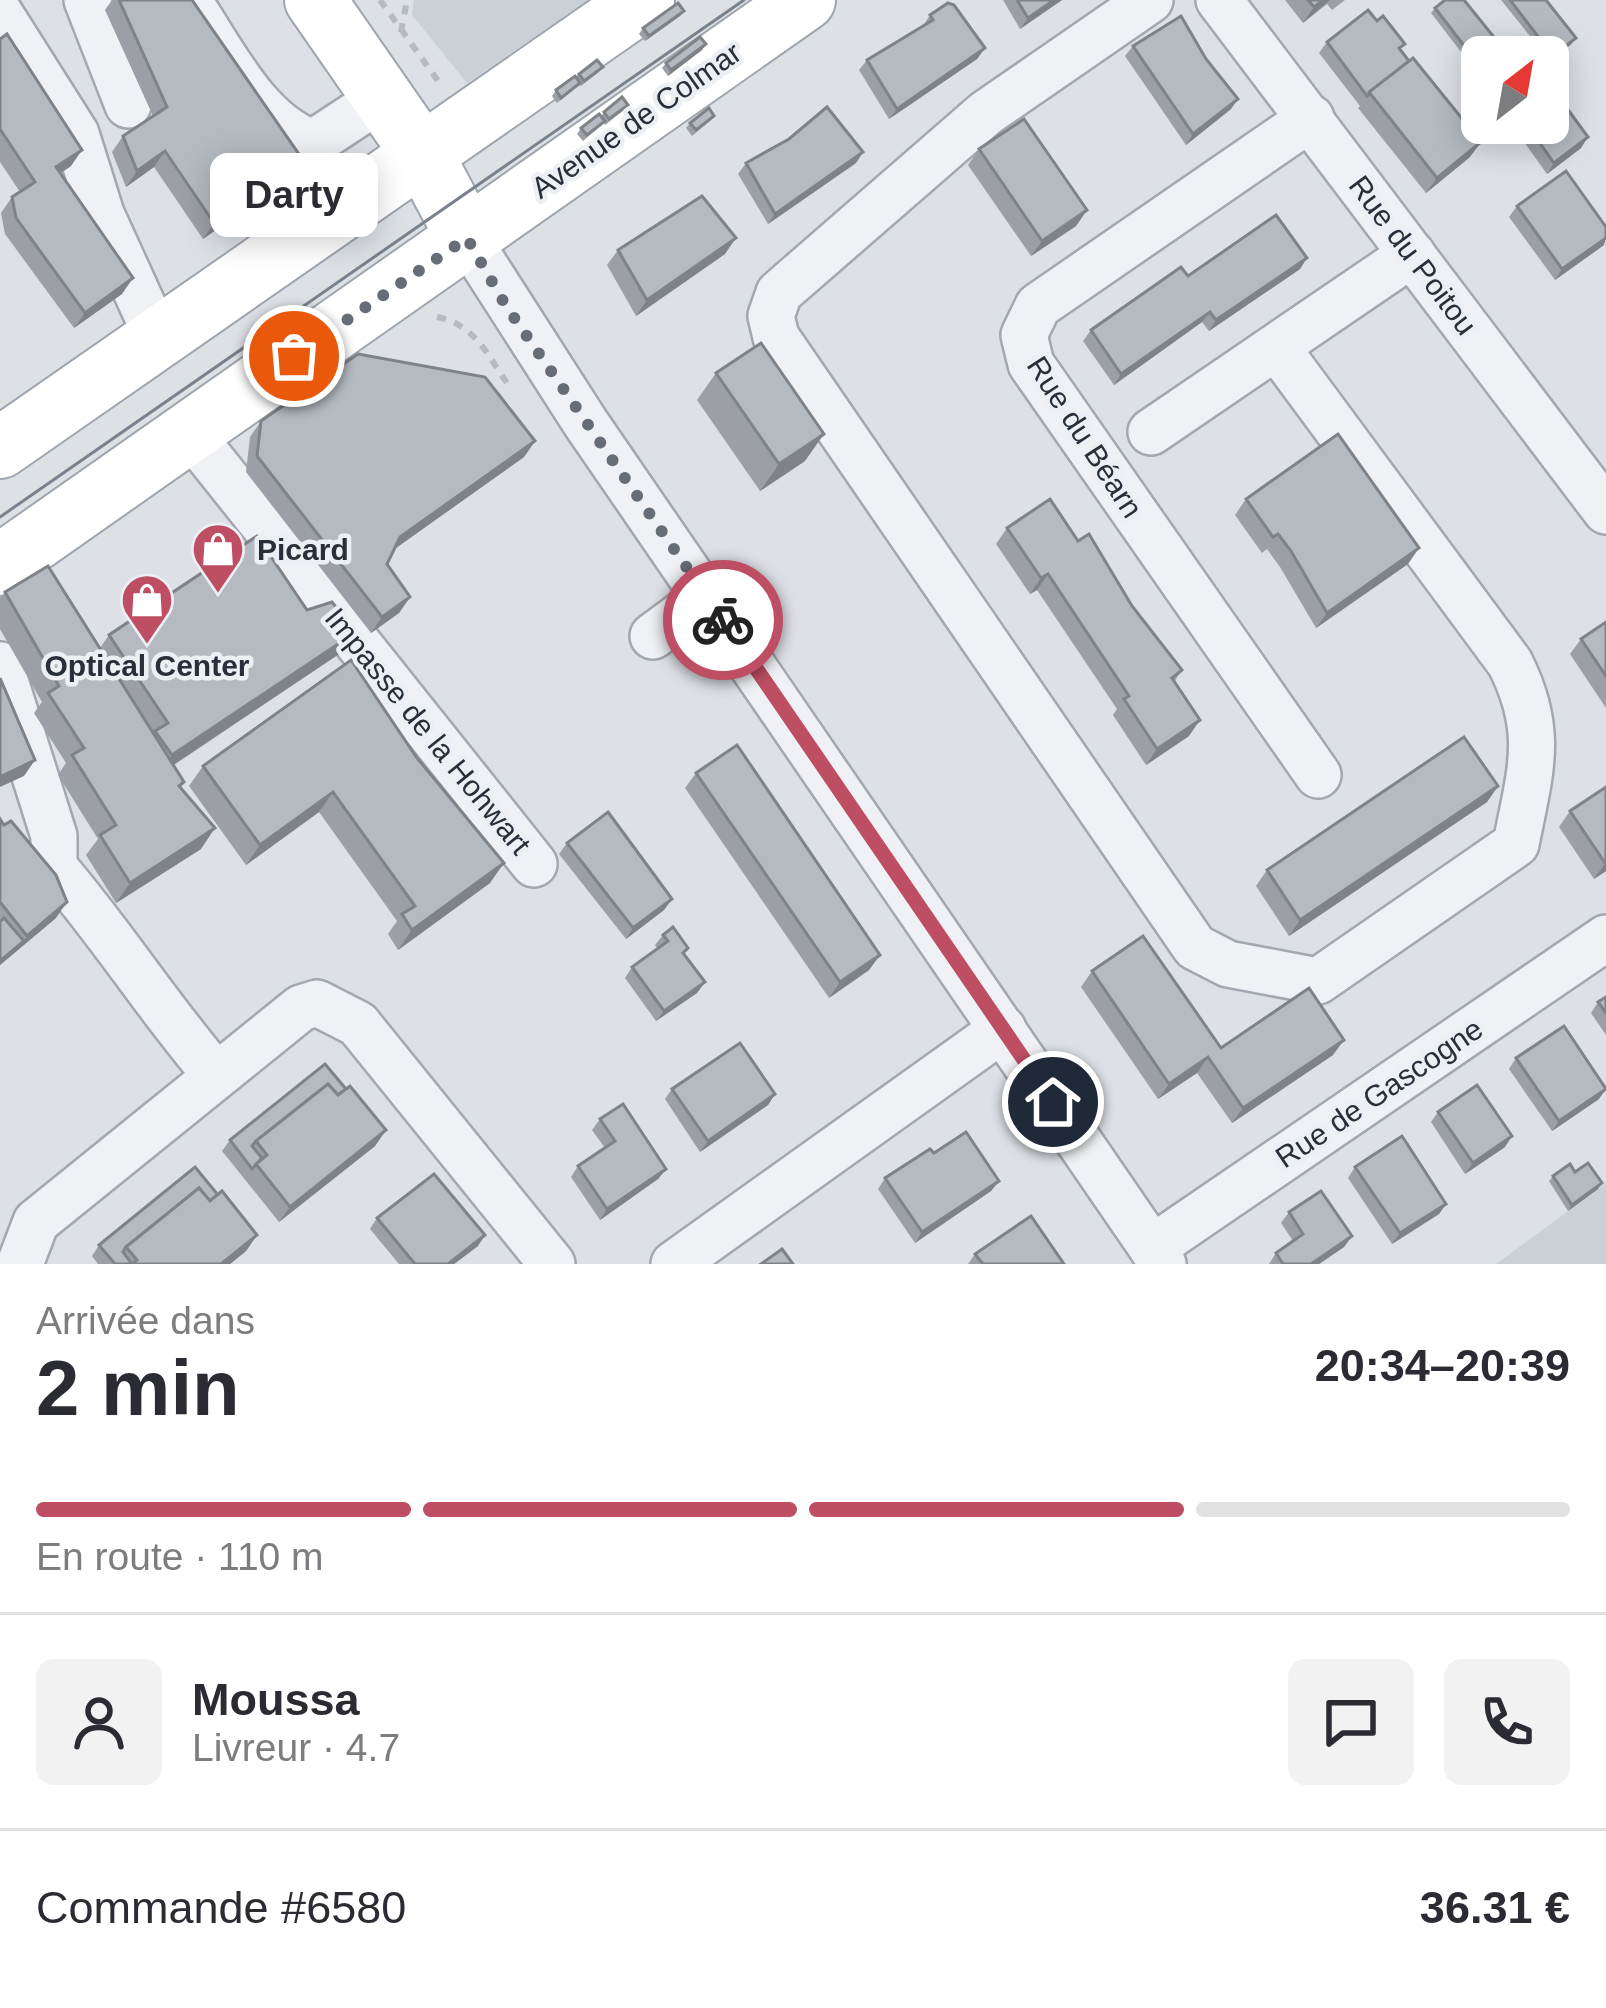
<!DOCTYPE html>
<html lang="fr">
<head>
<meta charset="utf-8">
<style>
  body { margin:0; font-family:Arial,sans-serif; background:#f2f2f3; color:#2b2b33; height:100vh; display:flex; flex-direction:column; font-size:45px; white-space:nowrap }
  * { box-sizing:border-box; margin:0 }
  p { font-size:39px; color:#7c7c81 }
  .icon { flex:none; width:66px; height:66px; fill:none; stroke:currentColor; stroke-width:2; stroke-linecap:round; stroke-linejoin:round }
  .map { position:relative; height:1264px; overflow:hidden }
  .details { display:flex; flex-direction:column; background:#fff; flex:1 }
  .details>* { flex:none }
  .needle { width:78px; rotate:31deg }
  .buttons { position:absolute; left:1461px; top:36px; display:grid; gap:24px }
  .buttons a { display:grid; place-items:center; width:108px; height:108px; border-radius:18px; background:#fff; box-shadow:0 6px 30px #0003; font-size:60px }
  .pin { position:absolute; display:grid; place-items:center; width:102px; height:102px; color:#fff; margin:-51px; border:6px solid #fff; border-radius:50%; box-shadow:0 3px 12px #0007 }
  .courier { position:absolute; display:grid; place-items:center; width:120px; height:120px; margin:-60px; border:9px solid #be4e63; border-radius:50%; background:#fff; color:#222; box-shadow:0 3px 15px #0007 }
  .bubble { position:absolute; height:84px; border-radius:18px; background:#fff; box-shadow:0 6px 30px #0003; font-size:39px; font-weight:600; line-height:84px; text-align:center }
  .overview em { font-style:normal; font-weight:600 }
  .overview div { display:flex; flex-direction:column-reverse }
  .overview { display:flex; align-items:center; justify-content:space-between; height:204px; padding:0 36px }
  h1 { font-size:78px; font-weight:600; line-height:90px }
  .bar { display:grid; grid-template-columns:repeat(4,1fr); gap:18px 12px; align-content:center; height:144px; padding:0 36px }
  .bar i { height:15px; border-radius:9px; background:#e1e1e2 }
  .bar .on { background:#be4e63 }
  .bar p { grid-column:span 4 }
  .line { display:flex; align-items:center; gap:30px; padding:0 36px; border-top:3px solid #e1e1e2 }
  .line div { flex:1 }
  .round { display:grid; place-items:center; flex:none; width:126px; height:126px; border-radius:18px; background:#f2f2f3 }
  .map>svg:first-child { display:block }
  .built { fill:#cbd0d6 }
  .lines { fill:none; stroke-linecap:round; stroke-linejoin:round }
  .minor-casing { stroke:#a3a7ae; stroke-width:50 }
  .major-casing { stroke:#9ea5af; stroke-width:64 }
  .path { stroke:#b7bbc0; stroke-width:6; stroke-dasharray:9 9; stroke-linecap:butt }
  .minor { stroke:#eff1f4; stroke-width:45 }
  .major { stroke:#fff; stroke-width:60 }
  .tram { stroke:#78818d; stroke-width:3 }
  .wall { fill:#9ca0a6 }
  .shaded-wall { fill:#7f8287 }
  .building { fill:#b5bac1; stroke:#7f8287; stroke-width:3 }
  .done { stroke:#676d76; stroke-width:12; stroke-dasharray:0 21.6 }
  .route { stroke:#be4e63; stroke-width:15 }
  .labels { text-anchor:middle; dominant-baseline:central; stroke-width:9; stroke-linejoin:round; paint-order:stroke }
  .street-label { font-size:30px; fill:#282f3a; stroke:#eceff3 }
  .poi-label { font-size:30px; font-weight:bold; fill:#282f3a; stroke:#eceff3; text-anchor:start }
</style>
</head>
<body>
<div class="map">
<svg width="1606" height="1264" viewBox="0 0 1606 1264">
  <rect width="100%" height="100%" fill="#dde0e5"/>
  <!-- built -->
  <g class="built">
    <polygon points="414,0 590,0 467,83 412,15"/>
    <polygon points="1606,1183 1606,1264 1496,1264 1586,1198"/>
  </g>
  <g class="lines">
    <!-- minor casing -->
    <g class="minor-casing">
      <g id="minor">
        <polyline points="87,0 128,105"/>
        <path d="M 188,0 C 221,48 255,123 313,143 L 383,97"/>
        <path d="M 1150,0 L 986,113 L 779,293 L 771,316 L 776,337 L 1195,947 L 1228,964 L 1318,981 L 1516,844 C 1530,772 1545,732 1510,663 L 1277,348"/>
        <polyline points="1219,0 1606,511"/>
        <polyline points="0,14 76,134 101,214 158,339"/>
        <polyline points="1311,118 1038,306 1024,335 1031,364 1318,775"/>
        <polyline points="467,238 585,422 1163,1264"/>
        <polyline points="187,429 534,864"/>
        <polyline points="1151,432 1412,254"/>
        <polyline points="653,636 707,596"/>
        <path d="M 0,665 L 54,836 L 54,867 C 112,934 158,1008 216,1075"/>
        <polyline points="1152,1248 1606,938"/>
        <polyline points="20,1264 36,1222 301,1008 317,1003 358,1024 552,1264"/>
        <polyline points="674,1264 1003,1029"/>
      </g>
    </g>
    <!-- major casing -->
    <g class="major-casing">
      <g id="major">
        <polyline points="315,0 424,157 467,238"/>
        <polyline points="0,448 644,0"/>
        <polyline points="0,565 805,0"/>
      </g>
    </g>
    <!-- path -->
    <g class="path">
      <polyline points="380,0 441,85"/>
      <polyline points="401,32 407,0"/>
      <path d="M 437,317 C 474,324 487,354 507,383"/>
    </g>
    <!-- minor -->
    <use href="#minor" class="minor"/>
    <!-- major -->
    <use href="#major" class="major"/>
    <!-- tram -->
    <polyline class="tram" points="0,517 744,0"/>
  </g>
  <!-- wall -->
  <g class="wall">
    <polygon points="112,0 192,0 292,176 203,239 154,167 126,187 112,152 123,136 153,116 105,10"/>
    <polygon points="1003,0 1062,0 1020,29"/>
    <polygon points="1285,0 1345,0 1332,10 1327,4 1303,23"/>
    <polygon points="1501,0 1546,0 1572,44 1550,61"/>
    <polygon points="1435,8 1482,57 1482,79 1431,13"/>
    <polygon points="930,15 985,48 977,59 889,119 859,70 867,60 923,26"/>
    <polygon points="680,16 645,41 639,34 643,28"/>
    <polygon points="1377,21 1405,44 1400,50 1470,157 1426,193 1358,108 1360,106 1319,53 1327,42"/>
    <polygon points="0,39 71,166 61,173 122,294 74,328 5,234 1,213 12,197 20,192 0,162"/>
    <polygon points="706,44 702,50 668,76 662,68 666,63"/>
    <polygon points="1133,46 1231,109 1186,145 1125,56"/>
    <polygon points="599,72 581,86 579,85 557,103 552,96 556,90 579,74"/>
    <polygon points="624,110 605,125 604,123 583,141 577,134 581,128 601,116 604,112"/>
    <polygon points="714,116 710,121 692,136 686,128 690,123"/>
    <polygon points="1532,132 1581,148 1547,174 1524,142"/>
    <polygon points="979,149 1087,210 1076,226 1031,256 968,165"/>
    <polygon points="863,152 856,163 768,224 738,174 746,163"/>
    <polygon points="1517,206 1604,245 1555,280 1509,217"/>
    <polygon points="618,250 725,254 636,316 607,265"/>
    <polygon points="1300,269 1209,331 1202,322 1114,385 1083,341 1091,330 1188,276"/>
    <polygon points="716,373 805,461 760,491 697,400"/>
    <polygon points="261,421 535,441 524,457 394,549 387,564 410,597 399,613 371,633 246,472 250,437"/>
    <polygon points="1246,499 1408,564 1316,628 1280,567 1267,549 1262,553 1235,515"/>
    <polygon points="1007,528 1078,541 1182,670 1174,682 1189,736 1146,765 1113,715 1117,709 1037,590 1030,594 996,544"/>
    <polygon points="5,592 100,648 109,635 307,610 342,652 174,765 184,782 181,787 201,849 116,903 86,855 98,839 58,775 66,763 34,713 42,702 0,629 0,598"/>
    <polygon points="1606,622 1606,708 1570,654 1581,639"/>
    <polygon points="351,660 490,883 398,950 388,934 397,921 319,812 246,865 189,786 203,766"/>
    <polygon points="696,773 880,955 869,970 829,998 685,788"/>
    <polygon points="1498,786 1487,802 1289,936 1256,886 1267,870"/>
    <polygon points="1606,787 1606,871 1594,879 1559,827 1570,811"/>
    <polygon points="0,819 56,918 0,965"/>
    <polygon points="567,843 672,899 664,910 626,939 559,854"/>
    <polygon points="663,935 684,954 705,982 697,993 656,1021 625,978 632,967 658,949 655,945"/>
    <polygon points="1092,971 1221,1048 1333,1055 1232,1123 1197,1073 1158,1099 1081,987"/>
    <polygon points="1606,997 1606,1035 1591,1013 1598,1002"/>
    <polygon points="1516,1058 1599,1099 1552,1131 1509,1069"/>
    <polygon points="346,1089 386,1130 375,1146 279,1222 222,1151 230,1140"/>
    <polygon points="672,1089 775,1094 768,1105 700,1152 665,1099"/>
    <polygon points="1438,1112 1505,1147 1465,1174 1431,1122"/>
    <polygon points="600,1119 666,1169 658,1179 600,1220 571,1177 578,1166 605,1148 592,1130"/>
    <polygon points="934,1153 999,1181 991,1191 915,1243 878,1189 885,1178"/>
    <polygon points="1355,1167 1446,1204 1439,1214 1392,1244 1348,1178"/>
    <polygon points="1575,1172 1598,1189 1568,1211 1549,1181 1553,1176"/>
    <polygon points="1289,1212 1352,1236 1344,1247 1319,1264 1269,1264 1276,1253 1293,1241 1281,1223"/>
    <polygon points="377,1218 478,1246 454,1264 399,1264 370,1229"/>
    <polygon points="257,1235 246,1251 230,1264 98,1264 92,1256 99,1245"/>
    <polygon points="975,1254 1064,1264 968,1264"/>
  </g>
  <!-- shaded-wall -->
  <g class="shaded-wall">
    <polygon points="1054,0 1062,0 1020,29 1028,18"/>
    <polygon points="1323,0 1330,0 1303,23 1314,7"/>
    <polygon points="684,11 680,16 645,41 649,36"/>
    <polygon points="706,44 702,50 668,76 671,70"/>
    <polygon points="985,48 977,59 889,119 897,109"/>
    <polygon points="1238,99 1231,109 1186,145 1193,134"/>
    <polygon points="1588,137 1581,148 1547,174 1554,163"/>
    <polygon points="1481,142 1470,157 1426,193 1437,178"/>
    <polygon points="82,150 71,166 45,183 56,167"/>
    <polygon points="165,151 154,167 126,187 137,171"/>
    <polygon points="863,152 856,163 768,224 775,214"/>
    <polygon points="303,160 292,176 203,239 214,223"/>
    <polygon points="1087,210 1076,226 1031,256 1042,241"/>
    <polygon points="736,238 725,254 636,316 647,300"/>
    <polygon points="1606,238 1604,245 1555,280 1562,269"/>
    <polygon points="1307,258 1300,269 1209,331 1216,320"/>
    <polygon points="133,278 122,294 74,328 85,313"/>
    <polygon points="1210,312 1202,322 1114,385 1121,374"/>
    <polygon points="824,434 805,461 760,491 779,464"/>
    <polygon points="535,441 524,457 389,553 400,537"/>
    <polygon points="1419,548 1408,564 1316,628 1327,613"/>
    <polygon points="1048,574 1037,590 1030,594 1041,578"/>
    <polygon points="410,597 399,613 371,633 382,617"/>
    <polygon points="356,632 342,652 158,775 172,755"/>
    <polygon points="1200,720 1189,736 1146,765 1157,749"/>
    <polygon points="35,760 24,776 0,787 0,777"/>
    <polygon points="1498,786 1487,802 1289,936 1300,920"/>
    <polygon points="333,792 319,812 246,865 260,845"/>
    <polygon points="215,828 201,849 116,903 130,883"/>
    <polygon points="1606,862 1606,871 1594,879"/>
    <polygon points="504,863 490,883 398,950 412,930"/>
    <polygon points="672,899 664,910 626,939 633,928"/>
    <polygon points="67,902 56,918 0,965 0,961"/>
    <polygon points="880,955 869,970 829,998 840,982"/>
    <polygon points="705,982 697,993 656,1021 664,1011"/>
    <polygon points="1344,1040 1333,1055 1232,1123 1243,1108"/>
    <polygon points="1208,1057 1197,1073 1158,1099 1169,1084"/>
    <polygon points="1606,1089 1599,1099 1552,1131 1559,1121"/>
    <polygon points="775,1094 768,1105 700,1152 708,1141"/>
    <polygon points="386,1130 375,1146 279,1222 290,1207"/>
    <polygon points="1512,1136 1505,1147 1465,1174 1473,1163"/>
    <polygon points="666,1169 658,1179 600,1220 607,1209"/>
    <polygon points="999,1181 991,1191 915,1243 922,1232"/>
    <polygon points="1602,1183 1598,1189 1568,1211 1572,1205"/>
    <polygon points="1446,1204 1439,1214 1392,1244 1400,1233"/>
    <polygon points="257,1235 246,1251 230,1264 221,1264"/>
    <polygon points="485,1235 478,1246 454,1264 448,1264"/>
    <polygon points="1352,1236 1344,1247 1319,1264 1311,1264"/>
  </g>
  <!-- building -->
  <g class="building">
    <polygon points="119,0 192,0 303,160 214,223 165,151 137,171 123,136 167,107"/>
    <polygon points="1017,0 1054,0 1028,18"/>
    <polygon points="1308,0 1323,0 1314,7"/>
    <polygon points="1445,0 1464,0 1510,57 1482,57 1482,69 1435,8"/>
    <polygon points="1510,0 1546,0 1576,38 1553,56"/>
    <polygon points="678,3 684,11 649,36 643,28"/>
    <polygon points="948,3 954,5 985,48 897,109 867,60 933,20 930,15"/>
    <polygon points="1368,10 1377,21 1383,16 1405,44 1399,48 1409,61 1367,96 1327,42"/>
    <polygon points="1181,16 1206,59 1238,99 1193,134 1133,46"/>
    <polygon points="7,34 82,150 56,167 133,278 85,313 16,218 12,197 35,182 0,129 0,39"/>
    <polygon points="700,37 706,44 671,70 666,63"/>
    <polygon points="1413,58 1481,142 1437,178 1369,92"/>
    <polygon points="597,60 603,67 584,81 579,74"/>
    <polygon points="575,76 580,83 561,98 556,90"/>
    <polygon points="622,97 628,105 609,119 604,112"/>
    <polygon points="827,107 863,152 775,214 746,163 789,139"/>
    <polygon points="1566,107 1588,137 1554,163 1532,132 1544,123 1548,123 1548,120"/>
    <polygon points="709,108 714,116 696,130 690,123"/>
    <polygon points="599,114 605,121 587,135 581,128"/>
    <polygon points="1024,119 1087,210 1042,241 979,149"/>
    <polygon points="1566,171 1606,227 1606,238 1562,269 1517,206"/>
    <polygon points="702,196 736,238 647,300 618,250"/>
    <polygon points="1276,215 1307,258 1216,320 1210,312 1121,374 1091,330 1181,267 1188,276"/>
    <polygon points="761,343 824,434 779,464 716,373"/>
    <polygon points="358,354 485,377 535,441 400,537 387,564 410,597 382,617 257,456 261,421"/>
    <polygon points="1338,434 1419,548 1327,613 1291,551 1278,534 1273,537 1246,499"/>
    <polygon points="1050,499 1078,541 1089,534 1132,606 1182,670 1172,678 1200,720 1157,749 1124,699 1129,696 1048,574 1041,578 1007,528"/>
    <polygon points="257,536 307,610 332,602 356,632 172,755 155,731 168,723 109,635"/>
    <polygon points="48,566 184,782 179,786 215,828 130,883 100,835 116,825 72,755 84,748 48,693 59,686 5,592"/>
    <polygon points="1606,622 1606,676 1581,639"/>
    <polygon points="351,660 417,758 504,863 412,930 402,914 415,906 333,792 260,845 203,766"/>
    <polygon points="0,678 35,760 0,777"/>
    <polygon points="1464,737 1498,786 1300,920 1267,870"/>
    <polygon points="737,745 880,955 840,982 696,773"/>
    <polygon points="1606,787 1606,862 1605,863 1570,811"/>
    <polygon points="608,812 672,899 633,928 567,843"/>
    <polygon points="0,819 4,825 11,821 56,875 67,902 27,936 0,902"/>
    <polygon points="4,918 24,941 0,961 0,922"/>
    <polygon points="673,927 688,948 683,953 705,982 664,1011 632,967 668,941 663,935"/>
    <polygon points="1143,936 1221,1048 1309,988 1344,1040 1243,1108 1208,1057 1169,1084 1092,971"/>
    <polygon points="1606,997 1606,1013 1598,1002"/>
    <polygon points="1564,1026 1606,1089 1559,1121 1516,1058"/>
    <polygon points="740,1043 775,1094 708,1141 672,1089"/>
    <polygon points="325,1064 346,1089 338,1095 328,1084 256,1141 252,1146 262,1158 252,1169 230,1140"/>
    <polygon points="328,1084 338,1095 350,1086 386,1130 290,1207 256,1164 267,1155 256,1141"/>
    <polygon points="1477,1085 1512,1136 1473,1163 1438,1112"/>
    <polygon points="623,1104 666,1169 607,1209 578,1166 615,1141 600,1119"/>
    <polygon points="966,1132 999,1181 922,1232 885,1178 930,1149 934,1153"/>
    <polygon points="1402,1136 1446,1204 1400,1233 1355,1167"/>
    <polygon points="1588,1163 1602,1183 1572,1205 1553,1176 1570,1164 1575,1172"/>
    <polygon points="195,1167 218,1195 210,1201 199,1188 126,1247 123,1252 132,1264 115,1264 99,1245"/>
    <polygon points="434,1174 485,1235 448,1264 415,1264 377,1218"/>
    <polygon points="199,1188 210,1201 222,1191 257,1235 221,1264 132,1264 137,1260 126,1247"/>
    <polygon points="1321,1191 1352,1236 1311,1264 1283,1264 1276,1253 1303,1234 1289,1212"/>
    <polygon points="1031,1216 1064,1264 983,1264 975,1254"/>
    <polygon points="782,1249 793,1264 761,1264"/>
  </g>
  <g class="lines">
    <!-- done -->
    <polyline class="done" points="294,356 467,238 506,306 723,620"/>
    <!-- route -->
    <polyline class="route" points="723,620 1053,1102"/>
  </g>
  <!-- icons -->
  <defs>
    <g id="shop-pin" transform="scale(2.7)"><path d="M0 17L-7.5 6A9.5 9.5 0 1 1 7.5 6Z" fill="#be4e63" stroke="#eceff3"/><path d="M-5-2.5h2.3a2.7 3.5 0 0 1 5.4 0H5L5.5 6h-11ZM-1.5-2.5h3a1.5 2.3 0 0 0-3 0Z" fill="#fff"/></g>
  </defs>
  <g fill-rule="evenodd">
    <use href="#shop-pin" x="218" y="549"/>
    <use href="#shop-pin" x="147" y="600"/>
  </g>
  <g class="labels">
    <!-- street labels -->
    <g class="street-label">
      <text transform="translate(636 120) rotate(-35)">Avenue de Colmar</text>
      <text transform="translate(1413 255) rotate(53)">Rue du Poitou</text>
      <text transform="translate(1085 437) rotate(57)">Rue du Béarn</text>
      <text transform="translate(428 731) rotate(51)">Impasse de la Hohwart</text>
      <text transform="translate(1379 1093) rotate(-34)">Rue de Gascogne</text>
    </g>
    <!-- poi labels -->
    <g class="poi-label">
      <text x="257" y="549">Picard</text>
      <text x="147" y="665" text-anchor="middle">Optical Center</text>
    </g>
  </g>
</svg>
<div class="buttons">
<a><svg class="needle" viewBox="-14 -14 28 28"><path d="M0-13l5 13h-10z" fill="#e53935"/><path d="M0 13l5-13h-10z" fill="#7c7c81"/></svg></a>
</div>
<div class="pin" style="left:294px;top:356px;background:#ea580c"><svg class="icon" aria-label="bag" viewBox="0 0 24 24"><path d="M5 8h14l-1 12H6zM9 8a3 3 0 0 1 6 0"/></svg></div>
<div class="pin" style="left:1053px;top:1102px;background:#1f2937"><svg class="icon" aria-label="home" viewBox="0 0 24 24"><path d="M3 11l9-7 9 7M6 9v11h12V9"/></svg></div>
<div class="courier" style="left:723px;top:620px"><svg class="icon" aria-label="bike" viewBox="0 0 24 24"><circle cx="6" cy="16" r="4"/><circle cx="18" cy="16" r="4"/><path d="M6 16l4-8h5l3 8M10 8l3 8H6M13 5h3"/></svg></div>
<div class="bubble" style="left:210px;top:153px;width:168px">Darty</div>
</div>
<section class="details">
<div class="overview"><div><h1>2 min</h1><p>Arrivée dans</p></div><em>20:34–20:39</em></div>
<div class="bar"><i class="on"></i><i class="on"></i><i class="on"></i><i></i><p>En route · 110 m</p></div>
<div class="line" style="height:216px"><a class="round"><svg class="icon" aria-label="person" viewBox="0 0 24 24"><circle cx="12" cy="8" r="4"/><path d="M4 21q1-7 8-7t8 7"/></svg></a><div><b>Moussa</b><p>Livreur · 4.7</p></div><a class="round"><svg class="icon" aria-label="chat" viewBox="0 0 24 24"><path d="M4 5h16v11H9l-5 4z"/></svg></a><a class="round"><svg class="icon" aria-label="phone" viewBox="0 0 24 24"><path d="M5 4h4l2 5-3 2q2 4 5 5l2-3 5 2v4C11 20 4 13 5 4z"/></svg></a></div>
<div class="line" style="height:156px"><div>Commande #6580</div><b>36.31 €</b></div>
</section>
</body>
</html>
